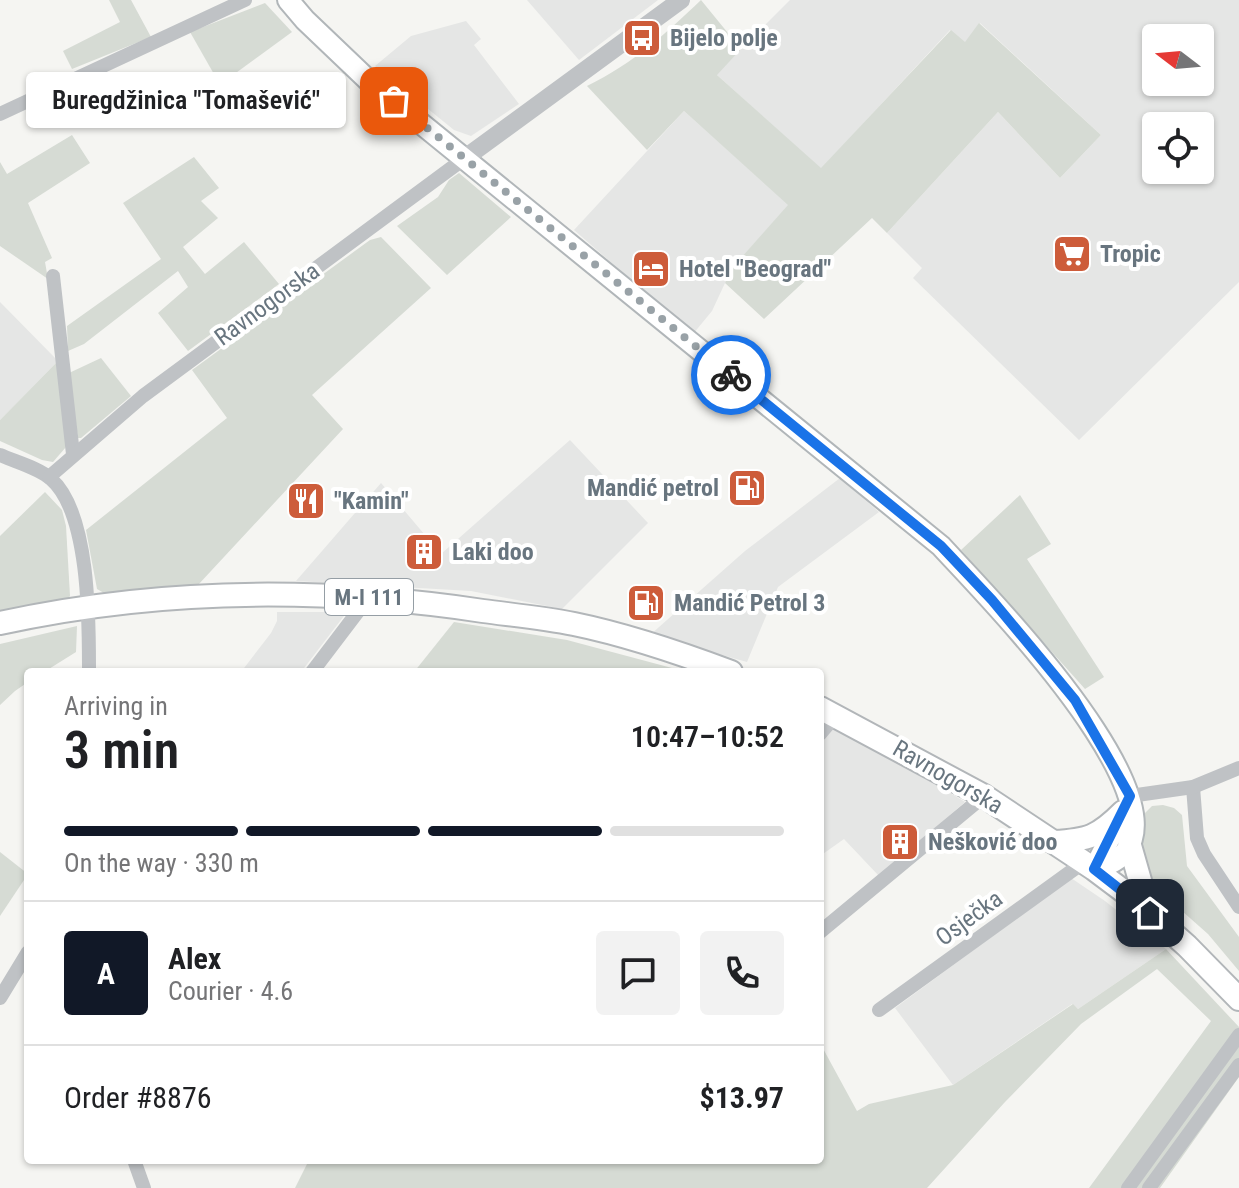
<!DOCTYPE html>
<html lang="en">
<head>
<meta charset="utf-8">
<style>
  body { margin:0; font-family:"Roboto Condensed",sans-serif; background:#f2f2f2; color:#202124; height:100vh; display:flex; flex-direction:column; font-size:30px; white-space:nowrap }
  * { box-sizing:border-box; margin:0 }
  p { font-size:26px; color:#757577 }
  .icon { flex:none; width:44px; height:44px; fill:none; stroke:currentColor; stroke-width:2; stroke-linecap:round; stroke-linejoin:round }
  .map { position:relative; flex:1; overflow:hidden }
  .panel { position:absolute; left:24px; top:668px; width:800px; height:496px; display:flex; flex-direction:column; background:#fff; border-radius:8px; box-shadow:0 2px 6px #0004 }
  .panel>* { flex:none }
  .needle { width:52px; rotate:286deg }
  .controls { position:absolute; left:1142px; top:24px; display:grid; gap:16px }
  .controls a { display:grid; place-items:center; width:72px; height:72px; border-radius:8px; background:#fff; box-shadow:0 2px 6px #0004; font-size:40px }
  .pin { position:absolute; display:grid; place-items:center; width:68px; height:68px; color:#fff; margin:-34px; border-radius:16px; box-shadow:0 4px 12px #0006 }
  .courier { position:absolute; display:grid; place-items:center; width:80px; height:80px; margin:-40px; border:6px solid #1a73e8; border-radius:50%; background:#fff; color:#222; box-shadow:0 2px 10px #0007 }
  .bubble { position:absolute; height:56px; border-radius:8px; background:#fff; box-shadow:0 2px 6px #0004; font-size:26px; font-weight:600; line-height:56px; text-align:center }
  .head em { font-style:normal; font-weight:600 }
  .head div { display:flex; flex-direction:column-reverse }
  .head { display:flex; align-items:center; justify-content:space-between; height:136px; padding:0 40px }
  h1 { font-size:52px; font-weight:600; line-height:60px }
  .bar { display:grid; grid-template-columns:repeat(4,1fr); gap:12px 8px; align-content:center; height:96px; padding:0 40px }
  .bar i { height:10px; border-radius:6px; background:#e0e0e0 }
  .bar .on { background:#111827 }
  .bar p { grid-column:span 4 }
  .line { display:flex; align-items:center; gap:20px; padding:0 40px; border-top:2px solid #e0e0e0 }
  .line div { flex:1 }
  .round { display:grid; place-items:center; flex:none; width:84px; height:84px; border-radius:8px; background:#f2f2f2 }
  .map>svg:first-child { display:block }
  .built { fill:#e5e6e5; fill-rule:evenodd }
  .green { fill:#d6dbd4 }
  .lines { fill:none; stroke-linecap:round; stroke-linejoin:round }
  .secondary-casing { stroke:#b1b6b9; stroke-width:24 }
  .primary-casing { stroke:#b2b6b9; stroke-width:26 }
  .minor { stroke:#bfc2c5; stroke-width:14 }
  .tertiary { stroke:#bfc2c5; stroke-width:18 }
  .secondary { stroke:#fff; stroke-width:20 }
  .primary { stroke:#fff; stroke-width:22 }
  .done { stroke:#99a2a7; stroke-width:8; stroke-dasharray:0 14.4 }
  .route { stroke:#1a73e8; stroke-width:10 }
  .labels { text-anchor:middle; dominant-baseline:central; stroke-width:8; stroke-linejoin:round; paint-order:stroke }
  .shield { fill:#fff; stroke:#959ea5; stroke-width:2 }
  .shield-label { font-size:22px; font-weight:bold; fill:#68757f }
  .poi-label { font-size:24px; font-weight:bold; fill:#68757f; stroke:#fff; text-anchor:start }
  .street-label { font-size:24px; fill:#68757f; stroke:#fff }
</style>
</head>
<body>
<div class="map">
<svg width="1239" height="1188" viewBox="0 0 1239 1188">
  <rect width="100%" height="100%" fill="#f5f5f2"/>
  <!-- built -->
  <g class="built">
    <polygon points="527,0 658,0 579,60"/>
    <path d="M 790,0 L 1239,0 L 1239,282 L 1079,440 L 913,278 L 922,268 L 887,233 L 998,112 L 1060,178 L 1101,135 L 980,23 L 965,43 L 950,30 L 821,169 L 716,74 ZM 1156,38 L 1200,38 L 1200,82 L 1156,82 ZM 1156,126 L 1200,126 L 1200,170 L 1156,170 Z"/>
    <polygon points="466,21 481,39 474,45 519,104 471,136 454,130 375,66 411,36"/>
    <polygon points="684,111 789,205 732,268 712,311 693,334 574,230"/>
    <polygon points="0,302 58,361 0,420"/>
    <polygon points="570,440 648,523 562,609 471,591 296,581 381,483 441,554"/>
    <polygon points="840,478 879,512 778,587 747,662 650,635 745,551"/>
    <polygon points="277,612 347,612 301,672 241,672 271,633 277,621"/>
    <polygon points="836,724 965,802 879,876 844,839 820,856 820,743"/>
    <polygon points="1071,878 1105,901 1166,949 1078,1009 1072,1004 953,1085 895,1008"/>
  </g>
  <!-- green -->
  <g class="green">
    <polygon points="109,0 131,0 151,37 72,69 63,51 120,22"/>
    <path d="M 701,0 L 741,49 L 717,75 L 821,168 L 951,30 L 965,42 L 979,23 L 1101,135 L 1060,178 L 998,112 L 887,233 L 872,218 L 764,319 L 725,283 L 732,268 L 788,205 L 684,111 L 647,150 L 587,86 C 635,62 663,36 701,0 Z"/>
    <polygon points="265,3 292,32 229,78 219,83 190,32"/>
    <polygon points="72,135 90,163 28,203 52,258 45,262 48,279 0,246 0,162 7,174"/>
    <polygon points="194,157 219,188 201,201 218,218 183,247 205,274 244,242 279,284 188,351 158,313 188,287 178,271 84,344 68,351 67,326 161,259 123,203"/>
    <polygon points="459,173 511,217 447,275 397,226 438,197 449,180"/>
    <polygon points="381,237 431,288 312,395 343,429 198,585 104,593 97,589 86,530 227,418 192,370 370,240"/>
    <polygon points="101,358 131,396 81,438 78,438 69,373"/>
    <polygon points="58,361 66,447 53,462 42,460 0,441 0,420"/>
    <polygon points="45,492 62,510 66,526 70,596 66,602 0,613 0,536"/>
    <polygon points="1020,495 1051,544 1027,559 1104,677 1085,689 961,550"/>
    <polygon points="454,622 567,640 687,672 414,672"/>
    <polygon points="77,626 76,652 44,672 28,672 28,682 15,691 0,705 0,644"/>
    <polygon points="1163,805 1174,808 1182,815 1187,866 1239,937 1239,971 1208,934 1156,888 1149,878 1142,850 1145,813 1152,806"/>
    <polygon points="0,852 28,874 0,916"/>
    <polygon points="1166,949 1239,1027 1239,1077 1160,1188 1089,1188 1211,1021 1157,969 1081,1024 1005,1102 927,1188 295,1188 309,1160 820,1160 820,1043 857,1111 869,1104 953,1085 1073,1004 1078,1009"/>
  </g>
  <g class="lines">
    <!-- secondary casing -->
    <g class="secondary-casing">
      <g id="secondary">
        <path d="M 288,0 L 305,20 L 370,82 L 941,546 C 977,586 1230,839 1094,869"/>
        <polyline points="1094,869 1121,816"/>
      </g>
    </g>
    <!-- primary casing -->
    <g class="primary-casing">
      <g id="primary">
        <path d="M 0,623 C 160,588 322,587 483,611 C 513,615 544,618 574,624 C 623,634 683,654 731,672"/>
        <polyline points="820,708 984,796 1094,869 1134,899 1187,946 1239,999"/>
        <path d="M 1054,842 C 1088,840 1098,837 1123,812"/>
        <polyline points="1129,842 1149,912"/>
      </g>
    </g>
    <!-- minor -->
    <g class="minor">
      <polyline points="0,114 245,0"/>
      <polyline points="53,276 73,454"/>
      <path d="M 0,455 C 16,462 39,468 51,479 C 90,513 89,623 89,672"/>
      <polyline points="49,477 143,396 465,158"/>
      <polyline points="312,672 369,597"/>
      <polyline points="820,734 836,715"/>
      <polyline points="1193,787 1197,838 1204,854 1239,907"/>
      <polyline points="1130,796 1193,787 1239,768"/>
      <polyline points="820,932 984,796"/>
      <polyline points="0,998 28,952"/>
      <polyline points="879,1010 1084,862"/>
      <polyline points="134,1160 144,1188"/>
      <polyline points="1128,1188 1239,1035"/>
      <polyline points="1149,1188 1239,1065"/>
    </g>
    <!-- tertiary -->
    <polyline class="tertiary" points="465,158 681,0"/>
    <!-- secondary -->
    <use href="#secondary" class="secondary"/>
    <!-- primary -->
    <use href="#primary" class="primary"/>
  </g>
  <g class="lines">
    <!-- done -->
    <polyline class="done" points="394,101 731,375"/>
    <!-- route -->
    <polyline class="route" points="731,375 941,546 992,600 1075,700 1130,796 1094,869 1150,913"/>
  </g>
  <!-- icons -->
  <defs>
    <g id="bus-square" transform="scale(2)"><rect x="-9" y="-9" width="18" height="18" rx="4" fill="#cd5c3a" stroke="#fff"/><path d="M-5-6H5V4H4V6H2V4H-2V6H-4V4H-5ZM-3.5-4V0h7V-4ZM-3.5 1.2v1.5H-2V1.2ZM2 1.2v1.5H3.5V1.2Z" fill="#fff"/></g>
    <g id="supermarket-square" transform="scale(2)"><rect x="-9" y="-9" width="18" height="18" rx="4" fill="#cd5c3a" stroke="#fff"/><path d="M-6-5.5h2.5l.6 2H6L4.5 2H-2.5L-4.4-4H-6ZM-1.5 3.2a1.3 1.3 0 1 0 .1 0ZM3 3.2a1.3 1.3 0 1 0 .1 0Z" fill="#fff"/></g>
    <g id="hotel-square" transform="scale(2)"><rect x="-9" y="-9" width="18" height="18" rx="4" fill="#cd5c3a" stroke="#fff"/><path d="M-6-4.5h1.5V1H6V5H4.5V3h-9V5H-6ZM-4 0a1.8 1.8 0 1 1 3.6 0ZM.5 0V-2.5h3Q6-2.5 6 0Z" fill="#fff"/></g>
    <g id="fuel-square" transform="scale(2)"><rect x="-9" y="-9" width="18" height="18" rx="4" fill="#cd5c3a" stroke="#fff"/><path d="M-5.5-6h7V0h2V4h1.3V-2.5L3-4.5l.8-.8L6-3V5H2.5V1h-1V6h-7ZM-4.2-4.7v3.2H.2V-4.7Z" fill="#fff"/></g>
    <g id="restaurant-square" transform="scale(2)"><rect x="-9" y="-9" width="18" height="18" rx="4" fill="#cd5c3a" stroke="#fff"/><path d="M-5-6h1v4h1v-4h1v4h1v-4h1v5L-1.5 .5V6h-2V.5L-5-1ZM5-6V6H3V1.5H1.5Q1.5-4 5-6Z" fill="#fff"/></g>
    <g id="building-square" transform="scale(2)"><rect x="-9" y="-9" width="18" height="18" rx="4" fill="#cd5c3a" stroke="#fff"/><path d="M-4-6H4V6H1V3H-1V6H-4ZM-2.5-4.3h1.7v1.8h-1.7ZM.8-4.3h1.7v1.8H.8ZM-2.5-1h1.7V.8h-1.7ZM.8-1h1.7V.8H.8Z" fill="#fff"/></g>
  </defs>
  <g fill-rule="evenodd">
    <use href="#bus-square" x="642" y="38"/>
    <use href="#supermarket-square" x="1072" y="254"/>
    <use href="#hotel-square" x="651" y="269"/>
    <use href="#fuel-square" x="747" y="488"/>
    <use href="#restaurant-square" x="306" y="501"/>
    <use href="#building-square" x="424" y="552"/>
    <use href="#fuel-square" x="646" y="603"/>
    <use href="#building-square" x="900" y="842"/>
  </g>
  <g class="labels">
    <!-- shield labels -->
    <rect class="shield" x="325" y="579" width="88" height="36" rx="6"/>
    <g class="shield-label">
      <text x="369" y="597">M-I 111</text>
    </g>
    <!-- poi labels -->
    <g class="poi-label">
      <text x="670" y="38">Bijelo polje</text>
      <text x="1100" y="254">Tropic</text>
      <text x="679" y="269">Hotel "Beograd"</text>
      <text x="719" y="488" text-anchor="end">Mandić petrol</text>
      <text x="334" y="501">"Kamin"</text>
      <text x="452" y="552">Laki doo</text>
      <text x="674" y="603">Mandić Petrol 3</text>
      <text x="928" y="842">Nešković doo</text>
    </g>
    <!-- street labels -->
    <g class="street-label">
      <text transform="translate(267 304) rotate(-36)">Ravnogorska</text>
      <text transform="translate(948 777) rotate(30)">Ravnogorska</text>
      <text transform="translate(969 918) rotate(-36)">Osječka</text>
    </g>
  </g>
</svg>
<div class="controls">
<a><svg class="needle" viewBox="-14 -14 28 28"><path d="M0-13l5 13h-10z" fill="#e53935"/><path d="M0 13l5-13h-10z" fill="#757577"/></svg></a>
<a><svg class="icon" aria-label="locate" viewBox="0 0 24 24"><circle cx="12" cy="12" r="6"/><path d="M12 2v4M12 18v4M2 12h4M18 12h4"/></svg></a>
</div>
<div class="pin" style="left:394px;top:101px;background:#ea580c"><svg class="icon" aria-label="bag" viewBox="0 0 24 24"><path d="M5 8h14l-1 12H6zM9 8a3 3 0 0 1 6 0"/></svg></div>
<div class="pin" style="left:1150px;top:913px;background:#1f2937"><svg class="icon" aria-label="home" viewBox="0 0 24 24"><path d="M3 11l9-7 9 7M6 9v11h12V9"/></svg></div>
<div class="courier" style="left:731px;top:375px"><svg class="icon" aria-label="bike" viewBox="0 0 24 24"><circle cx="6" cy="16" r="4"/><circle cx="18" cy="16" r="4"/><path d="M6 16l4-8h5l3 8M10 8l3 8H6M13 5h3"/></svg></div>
<div class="bubble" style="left:26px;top:72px;width:320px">Buregdžinica &quot;Tomašević&quot;</div>
<section class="panel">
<div class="head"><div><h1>3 min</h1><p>Arriving in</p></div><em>10:47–10:52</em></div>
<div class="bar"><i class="on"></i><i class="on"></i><i class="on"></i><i></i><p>On the way · 330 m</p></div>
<div class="line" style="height:144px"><b class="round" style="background:#111827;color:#fff">A</b><div><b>Alex</b><p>Courier · 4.6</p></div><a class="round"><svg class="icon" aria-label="chat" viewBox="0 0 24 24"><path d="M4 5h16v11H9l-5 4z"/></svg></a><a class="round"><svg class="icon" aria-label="phone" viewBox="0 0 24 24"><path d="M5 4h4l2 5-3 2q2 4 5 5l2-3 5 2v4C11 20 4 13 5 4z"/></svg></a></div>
<div class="line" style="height:104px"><div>Order #8876</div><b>$13.97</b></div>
</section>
</div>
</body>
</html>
